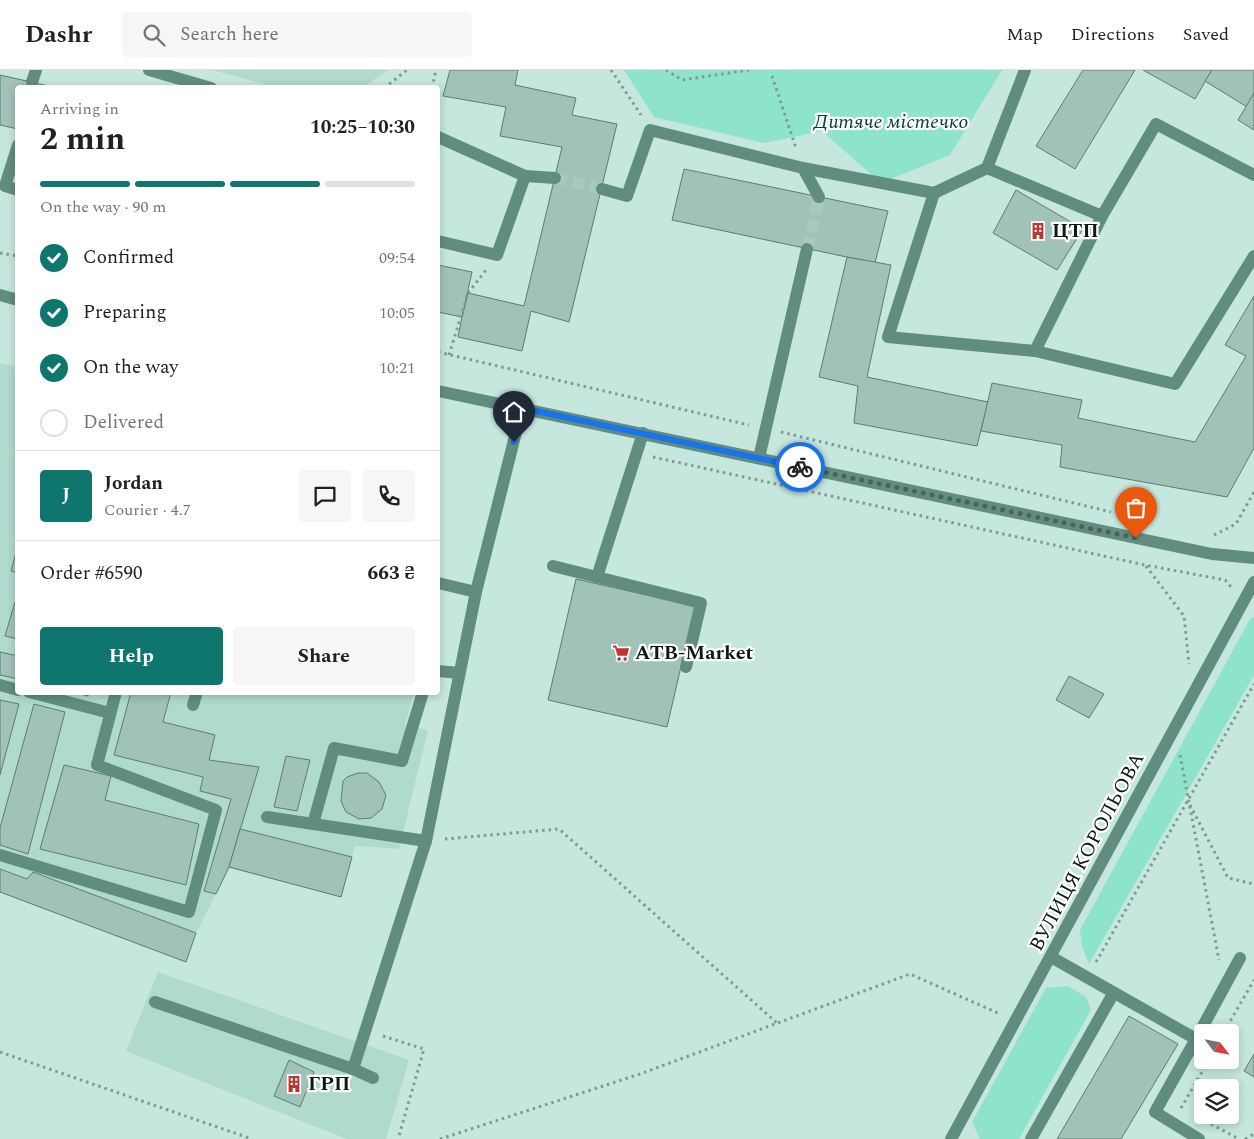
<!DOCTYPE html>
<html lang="en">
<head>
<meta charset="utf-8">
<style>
  body { margin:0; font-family:Spectral,serif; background:#f6f6f6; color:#202124; height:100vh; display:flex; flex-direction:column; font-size:19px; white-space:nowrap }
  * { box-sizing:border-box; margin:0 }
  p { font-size:16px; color:#757577 }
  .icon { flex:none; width:28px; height:28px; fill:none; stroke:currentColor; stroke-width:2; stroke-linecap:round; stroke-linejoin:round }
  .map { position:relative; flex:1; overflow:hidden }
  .details { position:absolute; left:15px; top:15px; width:425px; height:610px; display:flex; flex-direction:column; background:#fff; border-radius:5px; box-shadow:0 2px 8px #0003 }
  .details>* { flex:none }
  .needle { width:32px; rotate:122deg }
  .controls { position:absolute; left:1194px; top:954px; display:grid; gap:10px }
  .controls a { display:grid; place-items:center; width:45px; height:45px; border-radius:5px; background:#fff; box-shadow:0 2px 8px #0003; font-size:25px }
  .pin { position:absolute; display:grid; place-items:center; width:42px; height:42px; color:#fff; margin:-51px -21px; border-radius:50% 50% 50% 0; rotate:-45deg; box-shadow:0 0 5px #0007 }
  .pin .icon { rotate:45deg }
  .courier { position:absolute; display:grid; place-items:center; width:50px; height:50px; margin:-25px; border:4px solid #1a73e8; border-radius:50%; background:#fff; color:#222; box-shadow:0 1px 6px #0007 }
  .summary em { font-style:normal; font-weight:700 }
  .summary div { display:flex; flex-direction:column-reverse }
  .summary { display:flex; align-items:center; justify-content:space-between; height:85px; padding:0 25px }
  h1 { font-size:32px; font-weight:700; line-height:38px }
  .bar { display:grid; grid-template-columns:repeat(4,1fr); gap:8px 5px; align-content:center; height:60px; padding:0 25px }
  .bar i { height:6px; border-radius:4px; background:#e0e0e0 }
  .bar .active { background:#0f766e }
  .bar p { grid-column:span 4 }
  .line { display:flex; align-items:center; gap:12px; padding:0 25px; border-top:1px solid #e0e0e0 }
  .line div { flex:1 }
  .round { display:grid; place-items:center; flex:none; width:52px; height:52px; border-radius:5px; background:#f6f6f6 }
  ol { padding:0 25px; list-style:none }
  li { display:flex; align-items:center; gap:15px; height:55px }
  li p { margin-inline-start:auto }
  li .icon { padding:5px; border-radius:50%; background:#0f766e; color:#fff; stroke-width:4 }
  li:last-child { color:#757577 }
  li i { width:28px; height:28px; border:2px solid #e0e0e0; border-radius:50% }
  .button { display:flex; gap:10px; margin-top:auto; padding:10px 25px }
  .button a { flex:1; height:58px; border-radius:5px; background:#0f766e; color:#fff; font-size:20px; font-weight:700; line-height:58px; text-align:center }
  .button a+a { background:#f6f6f6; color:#202124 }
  header { display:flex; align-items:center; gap:30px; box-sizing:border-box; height:70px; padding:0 25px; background:#fff; border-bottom:1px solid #e0e0e0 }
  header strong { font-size:24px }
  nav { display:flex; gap:28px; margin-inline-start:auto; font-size:18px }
  .search { width:350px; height:45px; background:#f6f6f6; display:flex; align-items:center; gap:12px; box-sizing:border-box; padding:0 18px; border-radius:5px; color:#757577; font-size:19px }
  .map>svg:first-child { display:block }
  .built { fill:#b0dace }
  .green { fill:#8de3cc }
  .building { fill:#a1c2b8; stroke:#5d7c74 }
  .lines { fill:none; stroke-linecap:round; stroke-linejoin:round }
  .minor-tunnel { stroke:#a9c8bf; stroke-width:12; stroke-dasharray:12 6; stroke-linecap:butt }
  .path { stroke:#809a92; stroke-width:3; stroke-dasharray:2.5 4; stroke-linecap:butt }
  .minor { stroke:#618d81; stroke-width:12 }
  .done { stroke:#4d615c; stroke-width:5; stroke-dasharray:0 9 }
  .route { stroke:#1a73e8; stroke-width:6 }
  .labels { text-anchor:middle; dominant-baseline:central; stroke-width:4.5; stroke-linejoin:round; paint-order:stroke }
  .park-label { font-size:20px; font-style:italic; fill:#094035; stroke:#fff }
  .poi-label { font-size:20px; font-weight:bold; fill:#0d1916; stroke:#fff; text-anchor:start }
  .street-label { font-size:20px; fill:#0d1916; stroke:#fff }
</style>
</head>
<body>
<header>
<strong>Dashr</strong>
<div class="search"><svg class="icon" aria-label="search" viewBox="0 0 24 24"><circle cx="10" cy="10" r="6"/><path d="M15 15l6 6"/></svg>Search here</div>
<nav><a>Map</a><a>Directions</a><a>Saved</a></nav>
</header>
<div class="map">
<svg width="1254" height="1069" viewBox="0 0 1254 1069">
  <rect width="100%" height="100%" fill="#c5e7dd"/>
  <!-- built -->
  <g class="built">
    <polygon points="212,0 388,0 363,17 279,18"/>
    <polygon points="0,293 17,297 18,622 414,623 405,655 428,660 399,779 355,776 341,827 229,798 196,863 186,892 0,822"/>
    <polygon points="158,902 409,990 386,1069 347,1069 126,981"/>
  </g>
  <!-- green -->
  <g class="green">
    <polygon points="624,0 1002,0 950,85 881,113 822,61 764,73 654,47"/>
    <polygon points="1254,546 1254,605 1089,894 1082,876 1080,860 1249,551"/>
    <polygon points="1068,916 1086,927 1091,940 1019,1069 980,1069 972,1052 1046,918"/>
  </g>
  <!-- building -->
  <g class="building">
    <polygon points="450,0 518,0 515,15 576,28 572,45 617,54 569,252 531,241 522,281 458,267 462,247 468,223 524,236 562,77 500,66 506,37 443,26"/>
    <polygon points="1083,0 1135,0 1075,99 1036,76"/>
    <polygon points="1143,0 1212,0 1195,29"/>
    <polygon points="1212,0 1254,0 1254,23 1247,37 1205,11"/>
    <polygon points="0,5 58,18 18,18 18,59 0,55"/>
    <polygon points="1254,23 1254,60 1238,50"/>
    <polygon points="684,99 888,141 875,193 672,150"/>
    <polygon points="1016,120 1083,159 1057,200 993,163"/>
    <polygon points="847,187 891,195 867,307 988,332 977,376 854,353 858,316 819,307"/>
    <polygon points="438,195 472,202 462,247 438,242"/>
    <polygon points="1254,226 1254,378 1227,427 1060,397 1062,375 981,361 992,313 1082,330 1078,348 1195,372 1246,286 1225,275"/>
    <polygon points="18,475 18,503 11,501"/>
    <polygon points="576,509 695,536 667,657 548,630"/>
    <polygon points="18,522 18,569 5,566"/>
    <polygon points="0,582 18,586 18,609 0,605"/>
    <polygon points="1069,606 1104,624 1089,648 1056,630"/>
    <polygon points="74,622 89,622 88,626"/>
    <polygon points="131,622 171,622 163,652 215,665 209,690 259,697 229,797 216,824 204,821 231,729 200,721 203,707 114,685"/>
    <polygon points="0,630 19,634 0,705"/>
    <polygon points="34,634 65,642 28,784 0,775 0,758"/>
    <polygon points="286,686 310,690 297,741 274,737"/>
    <polygon points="64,695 111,706 105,730 199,754 186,815 40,779"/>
    <polygon points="358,703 367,703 379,712 386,725 382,739 371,748 359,749 346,742 341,731 343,711 347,707"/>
    <polygon points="240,759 352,787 341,827 229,797"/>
    <polygon points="0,799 27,809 33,802 196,863 186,892 0,822"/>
    <polygon points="1129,946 1178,974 1121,1069 1057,1069"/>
    <polygon points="1254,984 1254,1007 1244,1001"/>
    <polygon points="289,990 314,1002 300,1037 274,1026"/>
  </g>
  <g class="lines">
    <!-- minor-tunnel -->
    <g class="minor-tunnel">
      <polyline points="555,108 602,119"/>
      <polyline points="807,179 819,127"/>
    </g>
    <!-- path -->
    <g class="path">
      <polyline points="611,0 641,45"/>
      <polyline points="666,0 682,10 749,0"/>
      <polyline points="772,6 796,78"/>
      <polyline points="384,18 407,0"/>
      <polyline points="432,18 436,0"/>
      <polyline points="0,183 18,186"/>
      <polyline points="438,282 749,355"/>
      <polyline points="449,285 468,223 486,200"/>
      <polyline points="781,362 1111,442"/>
      <polyline points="653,387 1145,495 1225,510 1232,518"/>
      <polyline points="1214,465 1236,454 1254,422"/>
      <polyline points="1146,496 1184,546 1189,594"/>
      <polyline points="1180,685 1219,890"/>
      <polyline points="1190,735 1228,808 1254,814"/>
      <polyline points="445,769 559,759 777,953"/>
      <polyline points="1096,892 1254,614"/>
      <polyline points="1224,962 1254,910"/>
      <polyline points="383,966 424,979 398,1069"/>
      <polyline points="0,982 252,1069"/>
      <polyline points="1181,1038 1209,990"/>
      <polyline points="1211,1054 1239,1069"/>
      <polyline points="440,1069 640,1004 910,904 1000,944"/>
      <polyline points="1245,1069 1254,1064"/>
    </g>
    <!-- minor -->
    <g class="minor">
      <polyline points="149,0 211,18"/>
      <polyline points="32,12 36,0"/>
      <polyline points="438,67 525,106 555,108"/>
      <polyline points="18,75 5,116 18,120"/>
      <polyline points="803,98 934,123 987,98 1025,0"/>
      <polyline points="987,98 1102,146"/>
      <polyline points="602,119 627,126 650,60 803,98 819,127"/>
      <polyline points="934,123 888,267 1035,281 1175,314 1254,186"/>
      <polyline points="438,171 497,185 525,106"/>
      <polyline points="0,225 18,230"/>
      <polyline points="1035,281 1102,146 1156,54 1254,105"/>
      <polyline points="438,321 1212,484 1254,488"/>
      <polyline points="759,388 807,179"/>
      <polyline points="553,496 701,533 686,597"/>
      <polyline points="597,507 643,363"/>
      <polyline points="438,513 476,522"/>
      <polyline points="438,601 459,603"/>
      <polyline points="0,615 18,620"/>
      <polyline points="29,622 110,643"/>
      <polyline points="193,635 197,622"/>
      <polyline points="267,747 426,771 476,522 522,338"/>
      <polyline points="313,754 334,678 402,691 423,622"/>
      <polyline points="0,785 189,842 216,740 97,695 116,622"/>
      <polyline points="1051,887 1196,969 1155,1042 1199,1069"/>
      <polyline points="155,932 353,999 426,771"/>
      <polyline points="1196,969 1240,888"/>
      <polyline points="353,999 373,1008"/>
      <polyline points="951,1069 1254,512"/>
      <polyline points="1031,1069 1113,924"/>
    </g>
  </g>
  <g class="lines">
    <!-- done -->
    <polyline class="done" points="800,397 1136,468"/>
    <!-- route -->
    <polyline class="route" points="514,372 522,338 800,397"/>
  </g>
  <!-- icons -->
  <defs>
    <g id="building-bare" transform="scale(1.35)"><path d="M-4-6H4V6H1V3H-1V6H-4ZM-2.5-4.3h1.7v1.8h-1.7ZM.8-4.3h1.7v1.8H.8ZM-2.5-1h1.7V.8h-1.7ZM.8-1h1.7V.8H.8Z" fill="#c13232" stroke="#fff" stroke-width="2.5" paint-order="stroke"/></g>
    <g id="supermarket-bare" transform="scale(1.35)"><path d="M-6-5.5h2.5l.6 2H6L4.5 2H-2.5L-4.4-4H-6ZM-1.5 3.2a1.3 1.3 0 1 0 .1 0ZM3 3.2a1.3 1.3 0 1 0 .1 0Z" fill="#c13232" stroke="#fff" stroke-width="2.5" paint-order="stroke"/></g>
  </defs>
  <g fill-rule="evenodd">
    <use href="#building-bare" x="1038" y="161"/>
    <use href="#supermarket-bare" x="621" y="583"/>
    <use href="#building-bare" x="294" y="1014"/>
  </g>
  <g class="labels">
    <!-- park labels -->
    <g class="park-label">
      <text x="891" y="52">Дитяче містечко</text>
    </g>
    <!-- poi labels -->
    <g class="poi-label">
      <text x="1052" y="161">ЦТП</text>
      <text x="635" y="583">ATB-Market</text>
      <text x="308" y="1014">ГРП</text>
    </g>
    <!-- street labels -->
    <g class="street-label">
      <text transform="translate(1087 782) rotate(-62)">ВУЛИЦЯ КОРОЛЬОВА</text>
    </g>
  </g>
</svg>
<div class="controls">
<a><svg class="needle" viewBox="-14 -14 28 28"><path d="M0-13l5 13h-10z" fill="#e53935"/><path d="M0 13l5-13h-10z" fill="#757577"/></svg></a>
<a><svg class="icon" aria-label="layers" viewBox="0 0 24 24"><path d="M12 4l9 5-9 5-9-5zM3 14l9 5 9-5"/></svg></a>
</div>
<div class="pin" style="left:1136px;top:468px;background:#ea580c"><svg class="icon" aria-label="bag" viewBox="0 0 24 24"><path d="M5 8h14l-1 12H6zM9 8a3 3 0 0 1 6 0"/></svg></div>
<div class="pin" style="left:514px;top:372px;background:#1f2937"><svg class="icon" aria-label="home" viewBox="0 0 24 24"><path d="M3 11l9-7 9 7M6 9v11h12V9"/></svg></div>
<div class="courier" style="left:800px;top:397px"><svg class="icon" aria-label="bike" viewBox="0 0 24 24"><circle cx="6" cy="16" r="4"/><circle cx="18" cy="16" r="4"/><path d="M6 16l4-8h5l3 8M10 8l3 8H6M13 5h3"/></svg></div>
<section class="details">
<div class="summary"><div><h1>2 min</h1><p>Arriving in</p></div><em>10:25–10:30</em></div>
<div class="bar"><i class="active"></i><i class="active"></i><i class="active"></i><i></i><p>On the way · 90 m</p></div>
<ol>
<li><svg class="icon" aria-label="check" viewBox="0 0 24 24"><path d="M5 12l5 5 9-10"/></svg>Confirmed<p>09:54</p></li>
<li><svg class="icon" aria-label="check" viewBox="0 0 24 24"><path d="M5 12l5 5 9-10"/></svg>Preparing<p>10:05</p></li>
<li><svg class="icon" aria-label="check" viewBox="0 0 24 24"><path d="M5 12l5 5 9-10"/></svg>On the way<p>10:21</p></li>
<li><i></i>Delivered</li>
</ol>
<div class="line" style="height:90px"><b class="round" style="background:#0f766e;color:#fff">J</b><div><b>Jordan</b><p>Courier · 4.7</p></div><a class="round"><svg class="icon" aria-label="chat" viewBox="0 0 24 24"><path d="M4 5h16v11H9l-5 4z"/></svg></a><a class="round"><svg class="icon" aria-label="phone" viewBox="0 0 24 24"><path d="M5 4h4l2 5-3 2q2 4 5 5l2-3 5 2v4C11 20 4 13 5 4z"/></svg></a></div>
<div class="line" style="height:65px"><div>Order #6590</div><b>663 ₴</b></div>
<div class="button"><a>Help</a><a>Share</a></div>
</section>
</div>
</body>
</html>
